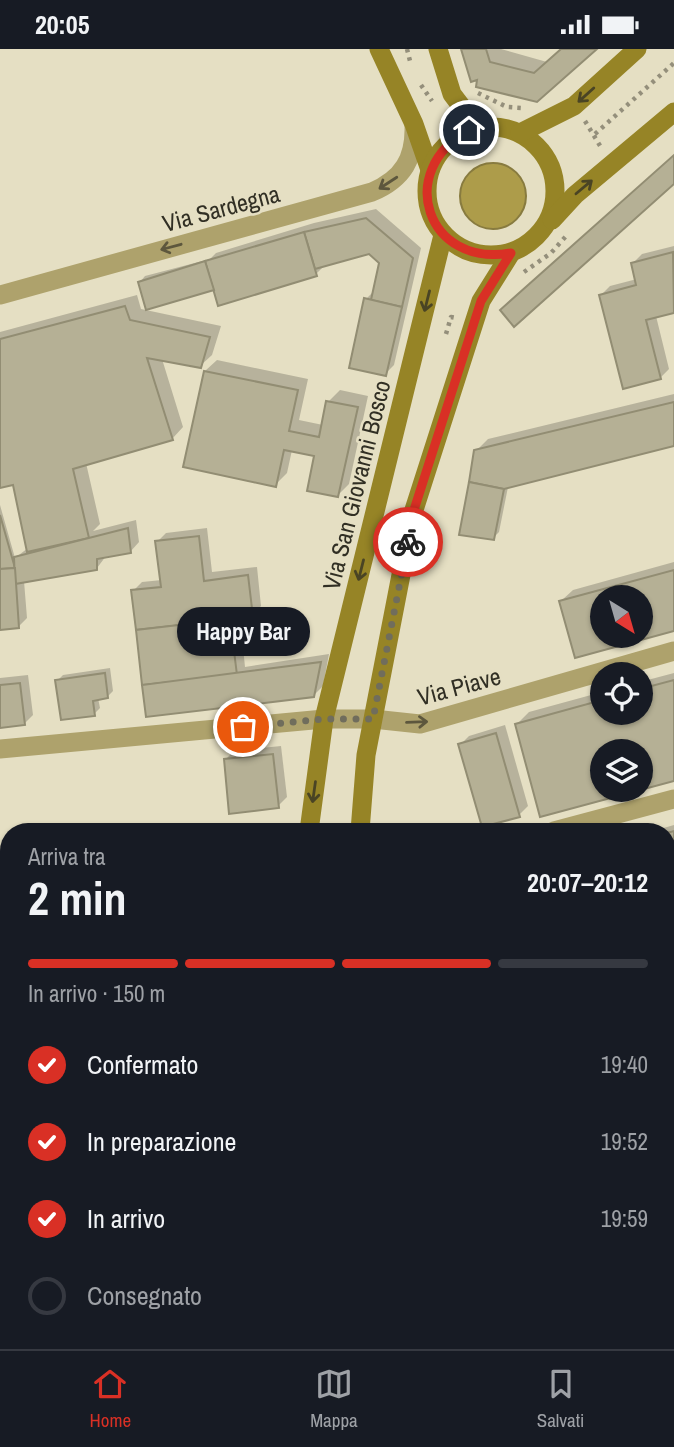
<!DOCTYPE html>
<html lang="it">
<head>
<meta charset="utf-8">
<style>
  body { margin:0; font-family:"Archivo Narrow",sans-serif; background:#242831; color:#f1f3f6; height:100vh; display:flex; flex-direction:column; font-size:26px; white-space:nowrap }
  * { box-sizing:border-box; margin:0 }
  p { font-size:23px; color:#9ea1a6 }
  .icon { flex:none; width:38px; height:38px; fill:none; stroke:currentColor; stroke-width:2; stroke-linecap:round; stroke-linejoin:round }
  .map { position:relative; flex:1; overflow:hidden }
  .side { position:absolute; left:0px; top:774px; width:676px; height:527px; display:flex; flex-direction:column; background:#171b24; border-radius:28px 28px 0 0; box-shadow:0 2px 5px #0004 }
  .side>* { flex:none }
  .needle { width:46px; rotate:143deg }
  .tools { position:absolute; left:590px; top:536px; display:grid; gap:14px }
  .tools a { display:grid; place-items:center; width:63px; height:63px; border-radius:50%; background:#171b24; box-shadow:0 2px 5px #0004; font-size:35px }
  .pin { position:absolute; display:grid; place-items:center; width:60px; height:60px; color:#fff; margin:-30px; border:4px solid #fff; border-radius:50%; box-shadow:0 2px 7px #0007 }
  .courier { position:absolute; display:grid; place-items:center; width:70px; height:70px; margin:-35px; border:5px solid #d93025; border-radius:50%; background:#fff; color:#222; box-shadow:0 2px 9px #0007 }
  .bubble { position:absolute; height:49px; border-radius:24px; background:#171b24; box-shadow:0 2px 5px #0004; font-size:23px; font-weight:700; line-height:49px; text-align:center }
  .overview em { font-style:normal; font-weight:700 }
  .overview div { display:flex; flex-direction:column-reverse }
  .overview { display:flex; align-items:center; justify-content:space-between; height:119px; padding:0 28px }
  h1 { font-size:46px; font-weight:700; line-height:52px }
  .bar { display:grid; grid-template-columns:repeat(4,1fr); gap:10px 7px; align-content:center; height:84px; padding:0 28px }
  .bar i { height:9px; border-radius:5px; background:#363941 }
  .bar .current { background:#d93025 }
  .bar p { grid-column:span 4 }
  ol { padding:0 28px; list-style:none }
  li { display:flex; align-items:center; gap:21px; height:77px }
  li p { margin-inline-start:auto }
  li .icon { padding:7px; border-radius:50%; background:#d93025; color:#fff; stroke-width:4 }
  li:last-child { color:#9ea1a6 }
  li i { width:38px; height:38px; border:4px solid #363941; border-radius:50% }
  .status { display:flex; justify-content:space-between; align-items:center; height:49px; padding:0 35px; background:#171b24; direction:ltr }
  .status svg { height:19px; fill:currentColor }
  .menu { display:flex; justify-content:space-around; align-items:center; height:98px; border-top:2px solid #363941; background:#171b24; font-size:19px; color:#9ea1a6 }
  .menu a { display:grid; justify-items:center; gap:4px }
  .menu .current { color:#d93025 }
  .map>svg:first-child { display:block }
  .green { fill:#decd7f }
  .water { fill:#ad9c4a; stroke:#887b3f; stroke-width:2 }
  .shadow { fill:#0003; fill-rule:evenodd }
  .building { fill:#b5b095; stroke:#928d73; stroke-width:2; fill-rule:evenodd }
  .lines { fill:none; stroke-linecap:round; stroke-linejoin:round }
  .path { stroke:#948f7b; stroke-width:4.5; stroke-dasharray:3.5 5; stroke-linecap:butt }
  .minor { stroke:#aea26c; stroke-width:19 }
  .tertiary { stroke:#aea26c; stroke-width:19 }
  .secondary { stroke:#968426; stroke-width:19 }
  .oneway { stroke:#4a4424 }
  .oneway2 { stroke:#5d573d }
  .done { stroke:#706d5c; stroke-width:7; stroke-dasharray:0 12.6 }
  .route { stroke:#d93025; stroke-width:9 }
  .labels { text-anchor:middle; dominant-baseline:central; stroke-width:5; stroke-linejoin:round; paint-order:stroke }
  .street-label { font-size:24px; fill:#312f24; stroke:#e5dfc3 }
</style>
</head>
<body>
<div class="status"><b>20:05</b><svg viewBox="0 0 49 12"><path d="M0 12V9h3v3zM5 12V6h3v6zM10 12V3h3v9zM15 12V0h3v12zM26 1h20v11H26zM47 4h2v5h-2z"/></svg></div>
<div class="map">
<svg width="674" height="1300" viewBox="0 0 674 1300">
  <rect width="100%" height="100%" fill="#e5dfc3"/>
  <!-- green -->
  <polygon class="green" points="9,1187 9,1292 380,1292 384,1300 0,1300 0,1189"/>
  <!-- water -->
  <circle class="water" cx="493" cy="147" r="33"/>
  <!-- shadow -->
  <g class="shadow">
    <polygon points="463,0 501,0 547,13 562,0 595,0 537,51 480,28"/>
    <polygon points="376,160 421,199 394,316 385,325 366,250 375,241 381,213 369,203 325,216 316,225 215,239 140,233 145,227 210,210 216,204 314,174"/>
    <polygon points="674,197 674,262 656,267 669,320 660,329 601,246 610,237 637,230 633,214 642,205"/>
    <polygon points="137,246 141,260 221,277 212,306 200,317 162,310 183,378 172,390 86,414 100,475 93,482 136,471 139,493 130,503 106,507 97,519 24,532 27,569 18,578 0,579 0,456 15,509 28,499 14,434 0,438 0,283"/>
    <polygon points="217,311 308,330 299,371 323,376 328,353 340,341 368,347 349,435 338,446 316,406 292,401 287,424 275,436 205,322"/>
    <polygon points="674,345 674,395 508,438 499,483 493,489 476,402 488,390"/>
    <polygon points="207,479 212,523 257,518 261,557 252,566 240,568 245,618 329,605 323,637 313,647 147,666 133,542 142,533 162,531 157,493 166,484"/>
    <path d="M 674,513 L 674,580 L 576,607 L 561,552 L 573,541 ZM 602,548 L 640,548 L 640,586 L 602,586 Z"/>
    <polygon points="110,619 113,642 107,648 98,649 100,659 94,665 57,632 63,626"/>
    <polygon points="674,624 674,730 640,702 602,702 542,766 517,675 529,663 602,643 602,663 640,663 640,633"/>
    <polygon points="28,626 33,666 24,675 0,677 0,629"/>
    <polygon points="505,676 528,757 519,766 460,696 469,687"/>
    <polygon points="281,697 287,748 278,757 225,711 234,702"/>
    <polygon points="674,776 674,821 667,823 667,782 653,782"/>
    <polygon points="674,866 674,909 667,911 667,868"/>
    <polygon points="0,895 9,925 9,1014 0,1016"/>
    <polygon points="674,974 674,1033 667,1035 667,977"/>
    <polygon points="674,1040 674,1092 667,1094 667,1043"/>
  </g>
  <!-- building -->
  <g class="building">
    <polygon points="461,0 486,0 490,13 534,24 561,0 597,0 537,53 476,38 477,31 471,33"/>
    <polygon points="674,106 674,135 514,278 500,261"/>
    <polygon points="366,169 413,209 402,258 371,251 379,214 369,205 315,220 304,183"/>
    <polygon points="304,183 317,227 218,257 205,212"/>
    <polygon points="673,203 674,264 646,271 661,330 623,340 599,246 636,236 631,214"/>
    <polygon points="205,212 214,241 146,261 138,233"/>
    <polygon points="364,249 402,258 386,327 349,319"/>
    <polygon points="125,257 130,271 210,288 201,319 147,309 173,391 73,420 89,489 27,503 13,436 0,439 0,290"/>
    <polygon points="204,322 298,341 289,382 319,388 326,352 358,358 338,448 307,442 314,407 284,401 276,438 183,418"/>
    <polygon points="674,353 674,397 504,440 469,433 474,401"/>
    <polygon points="469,433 504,440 494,491 459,486"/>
    <polygon points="0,466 15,519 0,520"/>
    <polygon points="128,479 131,504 97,510 97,521 15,535 14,508"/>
    <polygon points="199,487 204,532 248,526 253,568 136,581 131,541 161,538 155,492"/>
    <polygon points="15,519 19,579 0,581 0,520"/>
    <path d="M 674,521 L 674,582 L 575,609 L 559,552 ZM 602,548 L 640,548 L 640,586 L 602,586 Z"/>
    <polygon points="230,570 237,626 142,636 136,581"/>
    <polygon points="321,613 314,648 146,668 142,636"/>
    <polygon points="105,624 108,649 93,652 95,667 61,671 55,631"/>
    <path d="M 674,631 L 674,732 L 540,768 L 515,675 L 602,651 L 602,663 L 640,663 L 640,640 ZM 602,702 L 640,702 L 640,740 L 602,740 Z"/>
    <polygon points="20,634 25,676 0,679 0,636"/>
    <polygon points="496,684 520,768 482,778 458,695"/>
    <polygon points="273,705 279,759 229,765 224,710"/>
    <polygon points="674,782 674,823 667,825 667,784"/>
    <polygon points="674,873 674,911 667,913 667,875"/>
    <polygon points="0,942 9,974 9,1015 0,1018"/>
    <polygon points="674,982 674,1035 667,1037 667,984"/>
    <polygon points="674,1048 674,1094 667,1096 667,1050"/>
  </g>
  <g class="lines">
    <!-- path -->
    <g class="path">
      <polyline points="407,0 411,16"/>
      <polyline points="421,36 432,52"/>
      <polyline points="478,44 507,58 522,59"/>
      <polyline points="585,72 602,100"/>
      <polyline points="595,85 674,14"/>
      <polyline points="524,223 551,204 567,186"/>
      <polyline points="446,285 451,268 456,269"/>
      <polyline points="447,1292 452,1300"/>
      <polyline points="508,1292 513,1300"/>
    </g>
    <!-- minor -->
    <g class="minor">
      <path d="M 0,246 L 372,143 C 403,130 415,109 414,77"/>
      <polyline points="0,700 324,670 373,670 420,675 674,602"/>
      <polyline points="554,782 674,750"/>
      <polyline points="0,864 9,895"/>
      <polyline points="667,1135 674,1133"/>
    </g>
    <!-- tertiary -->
    <polyline class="tertiary" points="667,948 674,946"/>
    <!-- secondary -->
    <g class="secondary">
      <polyline points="379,0 414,75 430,121"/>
      <polyline points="438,0 452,45 477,78"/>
      <circle cx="491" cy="142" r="64"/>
      <polyline points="520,84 574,57 637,0"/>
      <polyline points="552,171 575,146 674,63"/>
      <polyline points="309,782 324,670 443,186"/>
      <polyline points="360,782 366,706 413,464 481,252 511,204"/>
      <polyline points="0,1123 9,1120"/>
      <polyline points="0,1159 9,1157"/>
      <polyline points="406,1292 412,1300"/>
      <polyline points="480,1292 486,1300"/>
    </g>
  </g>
  <!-- one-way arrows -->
  <defs><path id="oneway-shaft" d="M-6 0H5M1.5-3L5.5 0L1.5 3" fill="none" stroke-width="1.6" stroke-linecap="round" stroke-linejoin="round" transform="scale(1.75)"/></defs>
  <g class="oneway">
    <use href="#oneway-shaft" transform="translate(586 46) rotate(138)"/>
    <use href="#oneway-shaft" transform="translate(584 138) rotate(-40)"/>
    <use href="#oneway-shaft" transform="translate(427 252) rotate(104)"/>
    <use href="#oneway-shaft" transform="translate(361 521) rotate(104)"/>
    <use href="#oneway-shaft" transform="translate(314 743) rotate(98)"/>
  </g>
  <g class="oneway2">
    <use href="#oneway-shaft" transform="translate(388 134) rotate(147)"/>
    <use href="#oneway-shaft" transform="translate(171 198) rotate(165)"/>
    <use href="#oneway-shaft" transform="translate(417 673) rotate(-2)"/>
  </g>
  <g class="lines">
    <!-- done -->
    <polyline class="done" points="243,678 324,670 373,670 408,493"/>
    <!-- route -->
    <path class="route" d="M 408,493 L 413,464 L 481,252 L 511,204 C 427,219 394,122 469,81"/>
  </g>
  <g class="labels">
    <!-- street labels -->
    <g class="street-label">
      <text transform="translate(221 159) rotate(-15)">Via Sardegna</text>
      <text transform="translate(356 436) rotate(-76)">Via San Giovanni Bosco</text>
      <text transform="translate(459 637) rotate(-15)">Via Piave</text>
    </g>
  </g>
</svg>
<div class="tools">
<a><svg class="needle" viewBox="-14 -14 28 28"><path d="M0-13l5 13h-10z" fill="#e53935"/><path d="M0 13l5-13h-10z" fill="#9ea1a6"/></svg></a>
<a><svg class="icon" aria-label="locate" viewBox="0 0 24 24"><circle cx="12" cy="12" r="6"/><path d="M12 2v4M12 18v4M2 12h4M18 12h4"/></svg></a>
<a><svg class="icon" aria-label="layers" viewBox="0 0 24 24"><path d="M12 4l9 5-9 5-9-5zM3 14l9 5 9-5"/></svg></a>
</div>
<div class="pin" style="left:243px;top:678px;background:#ea580c"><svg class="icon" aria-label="bag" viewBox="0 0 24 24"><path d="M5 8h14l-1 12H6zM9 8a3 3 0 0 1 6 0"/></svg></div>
<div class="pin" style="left:469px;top:81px;background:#1f2937"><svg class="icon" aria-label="home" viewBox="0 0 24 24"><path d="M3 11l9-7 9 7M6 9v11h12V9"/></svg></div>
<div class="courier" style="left:408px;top:493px"><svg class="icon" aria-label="bike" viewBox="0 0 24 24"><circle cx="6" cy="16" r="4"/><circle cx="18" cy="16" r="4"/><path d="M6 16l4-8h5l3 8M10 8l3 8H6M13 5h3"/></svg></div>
<div class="bubble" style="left:177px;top:558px;width:133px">Happy Bar</div>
<section class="side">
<div class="overview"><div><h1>2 min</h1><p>Arriva tra</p></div><em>20:07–20:12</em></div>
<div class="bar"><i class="current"></i><i class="current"></i><i class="current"></i><i></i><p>In arrivo · 150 m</p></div>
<ol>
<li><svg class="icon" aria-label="check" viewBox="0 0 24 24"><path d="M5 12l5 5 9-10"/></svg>Confermato<p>19:40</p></li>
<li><svg class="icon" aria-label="check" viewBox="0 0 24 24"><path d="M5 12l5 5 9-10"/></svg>In preparazione<p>19:52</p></li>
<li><svg class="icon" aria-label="check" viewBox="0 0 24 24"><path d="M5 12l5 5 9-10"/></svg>In arrivo<p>19:59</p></li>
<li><i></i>Consegnato</li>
</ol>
</section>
</div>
<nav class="menu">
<a class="current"><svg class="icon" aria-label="home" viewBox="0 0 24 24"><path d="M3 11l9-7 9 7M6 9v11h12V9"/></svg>Home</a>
<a><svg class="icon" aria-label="map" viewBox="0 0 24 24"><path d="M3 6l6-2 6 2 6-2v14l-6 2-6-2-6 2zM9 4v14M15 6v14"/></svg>Mappa</a>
<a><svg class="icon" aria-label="saved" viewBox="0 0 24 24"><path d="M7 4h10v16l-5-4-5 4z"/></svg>Salvati</a>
</nav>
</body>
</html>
